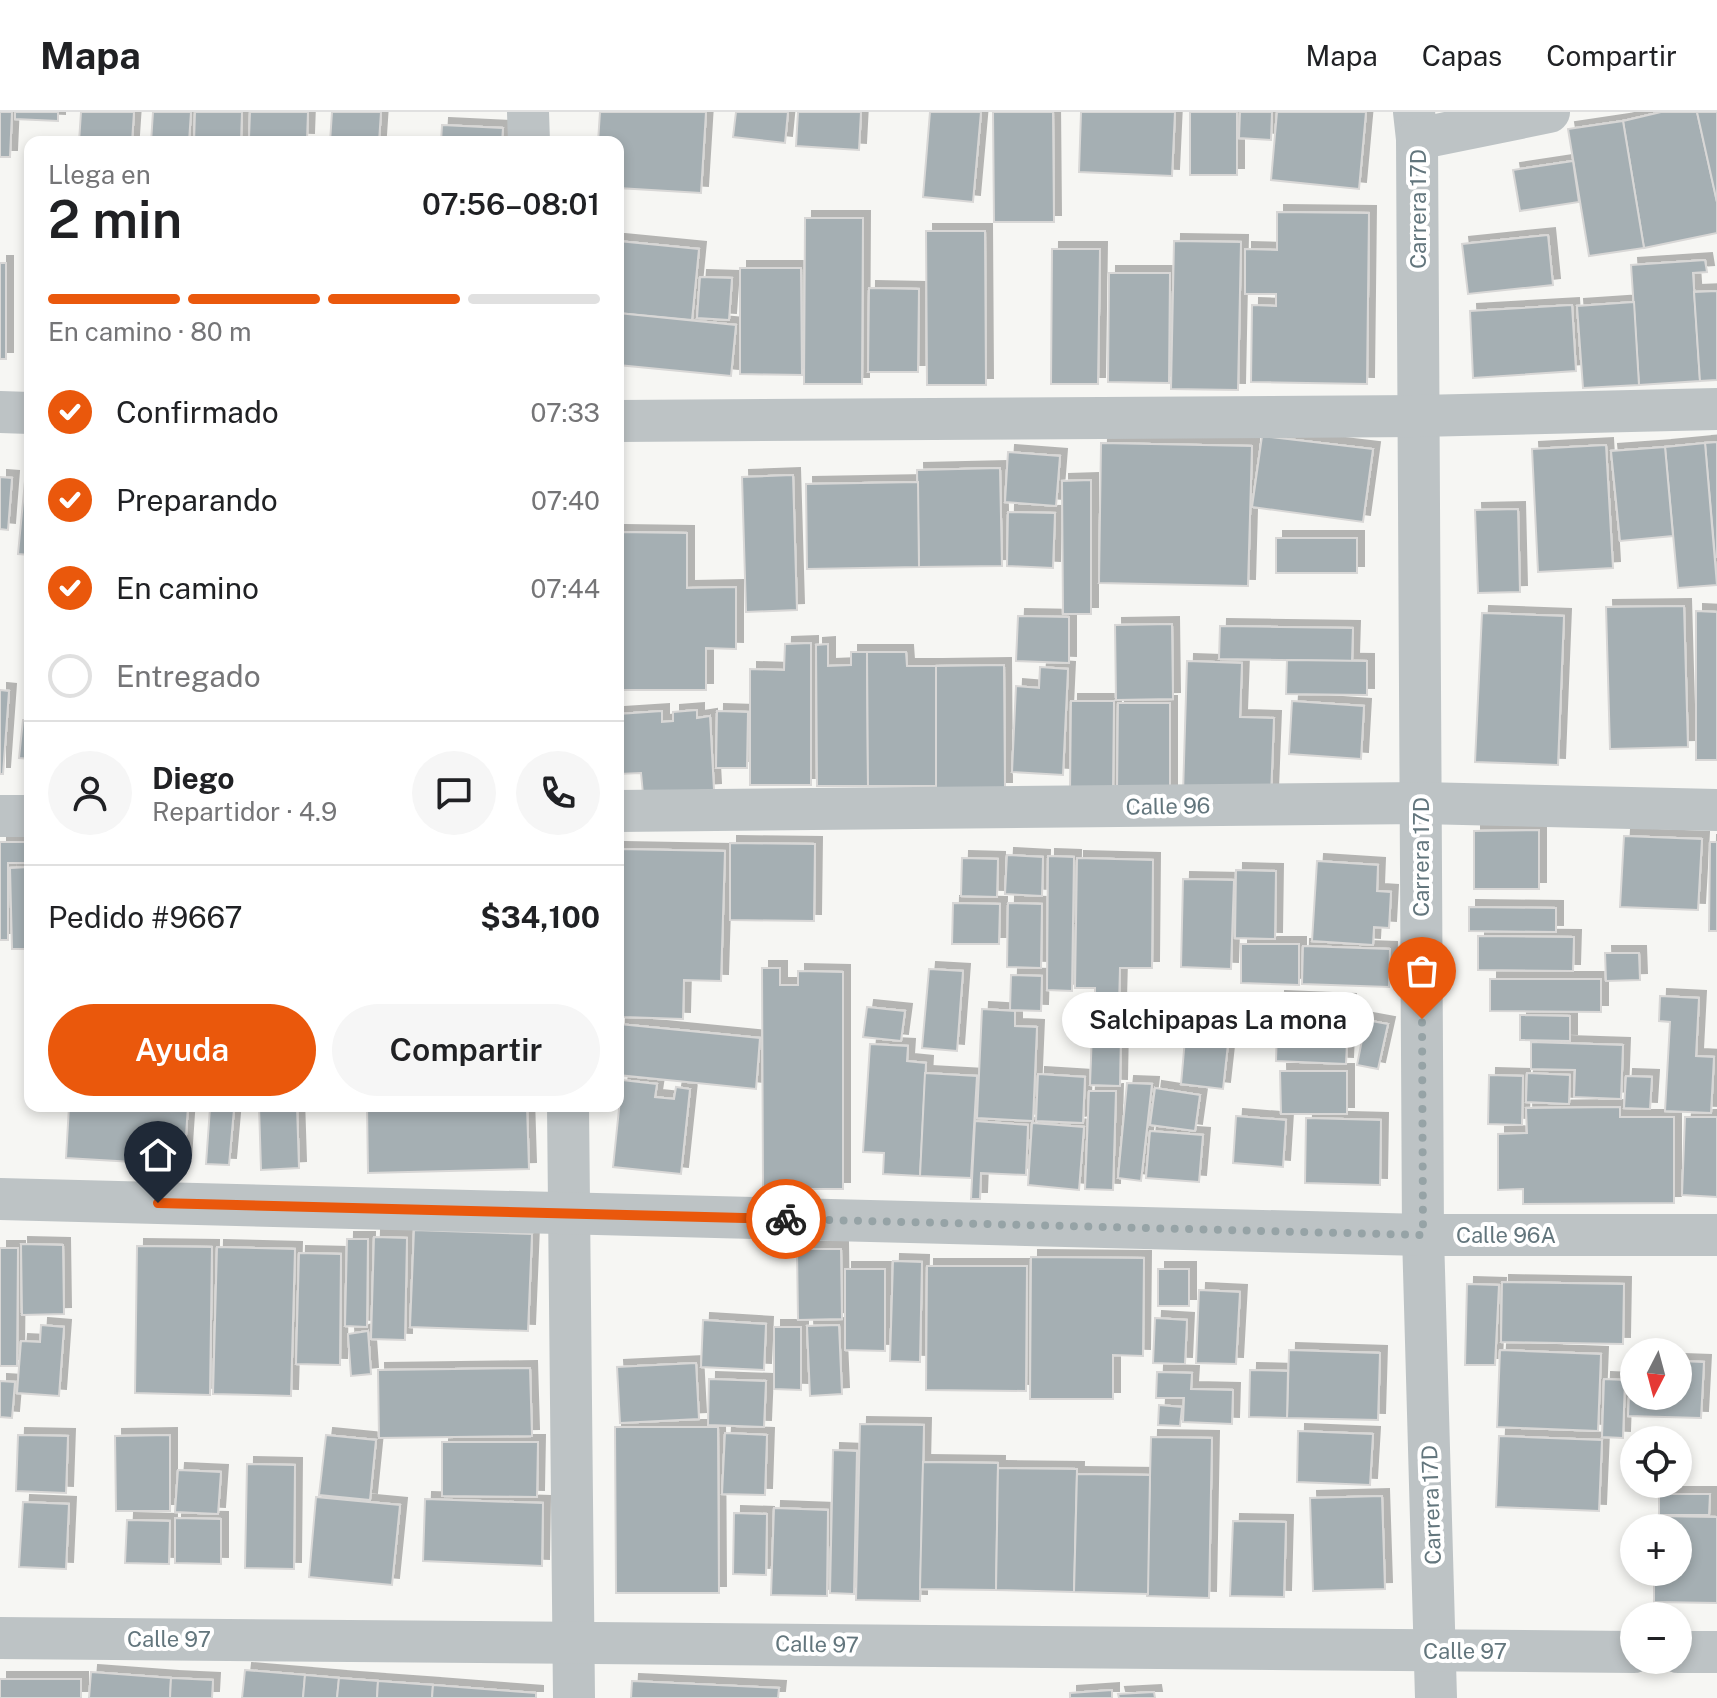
<!DOCTYPE html>
<html lang="es">
<head>
<meta charset="utf-8">
<style>
  body { margin:0; font-family:"Public Sans",sans-serif; background:#f6f6f6; color:#202124; height:100vh; display:flex; flex-direction:column; font-size:30px; white-space:nowrap }
  * { box-sizing:border-box; margin:0 }
  p { font-size:26px; color:#757577 }
  .icon { flex:none; width:44px; height:44px; fill:none; stroke:currentColor; stroke-width:2; stroke-linecap:round; stroke-linejoin:round }
  .map { position:relative; flex:1; overflow:hidden }
  .details { position:absolute; left:24px; top:24px; width:600px; height:976px; display:flex; flex-direction:column; background:#fff; border-radius:16px; box-shadow:0 4px 12px #0003 }
  .details>* { flex:none }
  .needle { width:52px; rotate:186deg }
  .tools { position:absolute; left:1620px; top:1226px; display:grid; gap:16px }
  .tools a { display:grid; place-items:center; width:72px; height:72px; border-radius:50%; background:#fff; box-shadow:0 4px 12px #0003; font-size:40px }
  .pin { position:absolute; display:grid; place-items:center; width:68px; height:68px; color:#fff; margin:-82px -34px; border-radius:50% 50% 50% 0; rotate:-45deg; box-shadow:0 0 8px #0007 }
  .pin .icon { rotate:45deg }
  .courier { position:absolute; display:grid; place-items:center; width:80px; height:80px; margin:-40px; border:6px solid #ea580c; border-radius:50%; background:#fff; color:#222; box-shadow:0 2px 10px #0007 }
  .bubble { position:absolute; height:56px; border-radius:28px; background:#fff; box-shadow:0 4px 12px #0003; font-size:26px; font-weight:600; line-height:56px; text-align:center }
  .headline em { font-style:normal; font-weight:600 }
  .headline div { display:flex; flex-direction:column-reverse }
  .headline { display:flex; align-items:center; justify-content:space-between; height:136px; padding:0 24px }
  h1 { font-size:52px; font-weight:600; line-height:60px }
  .bar { display:grid; grid-template-columns:repeat(4,1fr); gap:12px 8px; align-content:center; height:96px; padding:0 24px }
  .bar i { height:10px; border-radius:6px; background:#e0e0e0 }
  .bar .on { background:#ea580c }
  .bar p { grid-column:span 4 }
  .line { display:flex; align-items:center; gap:20px; padding:0 24px; border-top:2px solid #e0e0e0 }
  .line div { flex:1 }
  .round { display:grid; place-items:center; flex:none; width:84px; height:84px; border-radius:42px; background:#f6f6f6 }
  ol { padding:0 24px; list-style:none }
  li { display:flex; align-items:center; gap:24px; height:88px }
  li p { margin-inline-start:auto }
  li .icon { padding:8px; border-radius:50%; background:#ea580c; color:#fff; stroke-width:4 }
  li:last-child { color:#757577 }
  li i { width:44px; height:44px; border:4px solid #e0e0e0; border-radius:50% }
  .button { display:flex; gap:16px; margin-top:auto; padding:16px 24px }
  .button a { flex:1; height:92px; border-radius:48px; background:#ea580c; color:#fff; font-size:32px; font-weight:600; line-height:92px; text-align:center }
  .button a+a { background:#f6f6f6; color:#202124 }
  header { display:flex; align-items:center; gap:48px; box-sizing:border-box; height:112px; padding:0 40px; background:#fff; border-bottom:2px solid #e0e0e0 }
  header strong { font-size:38px }
  nav { display:flex; gap:44px; margin-inline-start:auto; font-size:28px }
  .map>svg:first-child { display:block }
  .building { fill:#a5afb3; stroke:#d8d7d6; stroke-width:2; filter:url(#shadow) }
  .lines { fill:none; stroke-linecap:round; stroke-linejoin:round }
  .minor { stroke:#bdc3c5; stroke-width:42 }
  .done { stroke:#96a3a6; stroke-width:8; stroke-dasharray:0 14.4 }
  .route { stroke:#ea580c; stroke-width:10 }
  .labels { text-anchor:middle; dominant-baseline:central; stroke-width:8; stroke-linejoin:round; paint-order:stroke }
  .street-label { font-size:22px; fill:#63767d; stroke:#fff }
</style>
</head>
<body>
<header>
<strong>Mapa</strong>
<nav><a>Mapa</a><a>Capas</a><a>Compartir</a></nav>
</header>
<div class="map">
<svg width="1717" height="1586" viewBox="0 0 1717 1586">
  <defs>
    <filter id="shadow"><feDropShadow dx="7" dy="-7" stdDeviation="0" flood-color="#0004"/></filter>
  </defs>
  <rect width="100%" height="100%" fill="#f6f6f3"/>
  <!-- building -->
  <g class="building">
    <polygon points="0,0 12,0 10,45 0,45"/>
    <polygon points="15,0 58,0 58,9 15,7"/>
    <polygon points="81,0 134,0 132,30 79,30"/>
    <polygon points="153,0 191,0 189,30 151,30"/>
    <polygon points="195,0 242,0 241,30 194,30"/>
    <polygon points="250,0 308,0 307,28 249,26"/>
    <polygon points="332,0 381,0 379,30 330,30"/>
    <polygon points="600,0 706,0 701,81 618,76 618,30 598,30"/>
    <polygon points="736,0 788,0 785,31 733,25"/>
    <polygon points="798,0 861,0 859,38 796,34"/>
    <polygon points="930,0 981,0 973,90 923,85"/>
    <polygon points="993,0 1053,0 1054,110 994,110"/>
    <polygon points="1081,0 1175,0 1172,64 1079,60"/>
    <rect x="1190" y="0" width="47" height="63"/>
    <polygon points="1240,0 1272,0 1271,28 1239,26"/>
    <polygon points="1277,0 1366,0 1359,77 1271,68"/>
    <polygon points="1661,0 1697,0 1717,90 1717,121 1644,136 1623,9"/>
    <polygon points="1697,0 1717,0 1717,90"/>
    <polygon points="1623,9 1644,136 1589,144 1568,17"/>
    <polygon points="442,13 503,16 502,30 441,30"/>
    <polygon points="1573,49 1579,90 1520,99 1513,58"/>
    <polygon points="1277,100 1369,101 1367,272 1251,270 1252,193 1276,194 1276,182 1245,182 1245,137 1277,138"/>
    <polygon points="805,106 863,106 862,272 804,272"/>
    <polygon points="926,119 985,119 986,273 927,273"/>
    <polygon points="1548,123 1553,173 1468,182 1462,132"/>
    <polygon points="618,129 699,137 692,208 618,201"/>
    <polygon points="1174,129 1241,130 1238,278 1171,277"/>
    <polygon points="1052,137 1100,137 1098,272 1051,272"/>
    <polygon points="1705,148 1707,160 1693,161 1700,269 1639,273 1631,153"/>
    <rect x="0" y="151" width="6" height="96"/>
    <polygon points="740,156 801,156 802,263 740,262"/>
    <polygon points="1109,161 1170,161 1169,271 1108,270"/>
    <polygon points="700,165 732,166 729,208 697,206"/>
    <polygon points="26,171 30,171 30,265 28,265"/>
    <polygon points="869,176 919,177 918,260 868,260"/>
    <polygon points="1717,179 1717,268 1700,269 1694,180"/>
    <polygon points="1634,190 1639,273 1583,276 1577,194"/>
    <polygon points="1572,193 1576,259 1473,266 1470,199"/>
    <polygon points="618,201 736,213 731,264 618,253"/>
    <polygon points="1262,324 1373,337 1363,410 1252,395"/>
    <polygon points="1717,330 1717,445 1715,445 1705,331"/>
    <polygon points="1101,331 1252,334 1248,474 1099,471"/>
    <polygon points="1705,331 1717,473 1678,476 1665,335"/>
    <polygon points="1606,333 1613,456 1538,460 1532,337"/>
    <polygon points="1665,335 1673,424 1620,429 1611,339"/>
    <polygon points="1008,340 1060,344 1056,394 1005,390"/>
    <polygon points="27,348 30,348 30,443 18,442"/>
    <polygon points="1000,356 1002,454 919,455 917,358"/>
    <polygon points="793,363 797,498 746,500 742,365"/>
    <polygon points="0,365 12,366 8,418 0,417"/>
    <polygon points="1091,368 1091,502 1063,502 1062,369"/>
    <polygon points="918,370 919,455 807,457 806,372"/>
    <polygon points="1518,397 1520,480 1478,481 1475,398"/>
    <polygon points="1008,400 1055,401 1053,456 1007,454"/>
    <polygon points="618,420 687,421 687,476 736,475 736,537 706,536 706,578 618,578"/>
    <rect x="1276" y="426" width="81" height="35"/>
    <polygon points="1684,494 1688,635 1610,637 1606,495"/>
    <polygon points="1696,499 1717,500 1717,648 1696,648"/>
    <polygon points="1482,501 1564,504 1558,653 1475,650"/>
    <polygon points="1018,504 1069,505 1069,551 1016,549"/>
    <polygon points="1172,512 1173,587 1116,588 1115,513"/>
    <polygon points="1220,514 1353,516 1352,549 1219,547"/>
    <polygon points="811,531 811,673 750,673 750,557 784,558 785,532"/>
    <polygon points="828,532 828,554 851,553 851,540 867,540 868,674 817,674 816,533"/>
    <polygon points="867,540 906,540 907,554 936,554 936,674 868,674"/>
    <polygon points="1287,548 1367,549 1367,583 1286,582"/>
    <polygon points="1187,549 1242,551 1240,605 1274,606 1271,684 1183,682"/>
    <polygon points="1004,553 1005,677 936,677 936,554"/>
    <polygon points="1040,555 1068,557 1063,663 1012,660 1016,574 1039,576"/>
    <polygon points="0,578 9,579 3,662 0,662"/>
    <polygon points="1071,589 1114,589 1113,679 1070,679"/>
    <polygon points="1292,589 1364,594 1361,647 1289,642"/>
    <polygon points="1118,591 1170,591 1170,682 1117,681"/>
    <polygon points="697,598 697,606 710,604 714,678 643,682 641,661 618,662 618,602 662,599 662,610 673,609 673,600"/>
    <polygon points="717,599 748,600 747,656 716,656"/>
    <polygon points="23,608 30,608 30,647 19,646"/>
    <polygon points="1539,718 1539,777 1474,777 1474,719"/>
    <polygon points="1624,724 1702,727 1698,798 1620,795"/>
    <polygon points="0,730 30,730 30,751 8,751 8,828 0,828"/>
    <polygon points="1710,730 1717,730 1717,819 1709,819"/>
    <polygon points="730,731 815,732 814,809 730,808"/>
    <polygon points="618,737 725,739 721,869 684,868 683,907 623,905 623,880 618,880"/>
    <polygon points="1007,743 1043,745 1042,784 1005,782"/>
    <polygon points="1048,744 1074,745 1072,879 1047,878"/>
    <polygon points="962,746 998,747 997,785 961,784"/>
    <polygon points="1077,746 1153,748 1152,856 1120,856 1119,894 1095,893 1095,876 1075,876"/>
    <polygon points="1317,749 1378,753 1377,779 1391,780 1389,816 1374,815 1373,833 1312,829"/>
    <polygon points="30,755 30,837 12,837 10,756"/>
    <polygon points="1236,758 1276,759 1275,827 1235,826"/>
    <polygon points="1183,767 1234,768 1231,857 1181,855"/>
    <polygon points="953,791 1000,792 999,832 952,832"/>
    <polygon points="1008,791 1042,792 1041,856 1007,855"/>
    <polygon points="1469,795 1556,796 1556,820 1469,819"/>
    <polygon points="1478,824 1574,825 1573,859 1478,858"/>
    <polygon points="1241,832 1299,832 1299,873 1241,871"/>
    <polygon points="1303,834 1390,837 1389,875 1302,872"/>
    <polygon points="1605,841 1639,841 1640,868 1606,869"/>
    <polygon points="762,856 780,856 780,873 798,873 798,859 843,860 843,1077 763,1077"/>
    <polygon points="929,857 963,859 957,939 922,936"/>
    <polygon points="1011,863 1042,864 1041,899 1010,898"/>
    <polygon points="1490,867 1601,867 1601,900 1490,899"/>
    <polygon points="1660,884 1699,886 1696,944 1714,945 1711,1001 1665,999 1670,910 1659,909"/>
    <polygon points="1278,886 1349,889 1346,952 1276,949"/>
    <polygon points="867,895 905,899 901,929 863,925"/>
    <polygon points="982,897 1015,899 1015,914 1037,915 1033,1009 977,1006"/>
    <polygon points="1520,903 1570,904 1570,929 1520,928"/>
    <polygon points="1366,908 1388,912 1378,957 1357,953"/>
    <polygon points="619,912 760,926 756,977 618,963"/>
    <polygon points="1092,920 1121,921 1120,974 1090,973"/>
    <polygon points="1185,927 1228,932 1223,977 1181,972"/>
    <polygon points="1531,930 1623,933 1621,987 1574,985 1575,958 1531,957"/>
    <polygon points="870,932 908,934 907,949 926,951 920,1064 883,1062 884,1041 863,1040"/>
    <polygon points="1280,959 1347,959 1347,1002 1281,1002"/>
    <polygon points="925,961 977,964 971,1066 920,1064"/>
    <polygon points="1527,961 1570,963 1569,992 1526,990"/>
    <polygon points="1038,962 1085,965 1083,1011 1036,1009"/>
    <polygon points="1489,963 1523,964 1522,1013 1488,1012"/>
    <polygon points="1626,964 1652,965 1650,997 1624,996"/>
    <polygon points="622,968 657,972 655,985 674,987 676,975 690,977 681,1062 613,1055"/>
    <polygon points="1127,971 1152,972 1141,1069 1118,1066"/>
    <polygon points="1155,976 1200,983 1195,1019 1150,1013"/>
    <polygon points="1089,979 1116,979 1113,1078 1085,1077"/>
    <polygon points="69,994 188,994 184,1053 66,1046"/>
    <polygon points="259,994 297,994 299,1056 261,1058"/>
    <polygon points="367,994 527,994 529,1057 368,1061"/>
    <polygon points="1620,995 1620,1005 1674,1005 1674,1091 1523,1092 1523,1077 1498,1078 1498,1022 1527,1021 1526,996"/>
    <polygon points="210,996 234,997 229,1053 206,1052"/>
    <polygon points="1236,1004 1286,1008 1283,1055 1233,1051"/>
    <polygon points="1685,1005 1717,1005 1717,1085 1682,1083"/>
    <polygon points="1306,1006 1381,1008 1380,1073 1305,1071"/>
    <polygon points="975,1009 1028,1013 1026,1063 981,1061 980,1087 971,1087"/>
    <polygon points="1032,1011 1084,1015 1079,1078 1028,1073"/>
    <polygon points="1150,1019 1203,1023 1199,1070 1146,1066"/>
    <polygon points="414,1118 532,1122 528,1219 410,1215"/>
    <polygon points="374,1125 407,1126 405,1228 371,1227"/>
    <polygon points="347,1127 368,1127 367,1215 345,1214"/>
    <polygon points="21,1132 63,1133 64,1202 22,1203"/>
    <polygon points="137,1134 212,1135 210,1283 135,1281"/>
    <polygon points="217,1135 295,1137 291,1284 213,1282"/>
    <polygon points="0,1136 18,1136 17,1254 0,1254"/>
    <polygon points="797,1137 841,1137 842,1207 798,1208"/>
    <polygon points="299,1141 341,1142 340,1253 296,1252"/>
    <polygon points="1031,1145 1144,1146 1143,1244 1113,1243 1113,1287 1030,1287"/>
    <polygon points="893,1149 922,1150 920,1250 890,1249"/>
    <polygon points="927,1154 1027,1154 1026,1279 926,1278"/>
    <polygon points="845,1157 885,1157 885,1239 845,1238"/>
    <rect x="1158" y="1157" width="31" height="37"/>
    <polygon points="1502,1170 1624,1172 1623,1232 1501,1230"/>
    <polygon points="1467,1172 1499,1173 1495,1253 1465,1253"/>
    <polygon points="1199,1178 1240,1180 1236,1252 1196,1251"/>
    <polygon points="1155,1206 1187,1208 1185,1252 1153,1251"/>
    <polygon points="703,1208 766,1212 764,1258 701,1255"/>
    <polygon points="41,1213 64,1215 59,1284 17,1281 21,1229 40,1230"/>
    <polygon points="839,1213 842,1282 810,1284 807,1214"/>
    <polygon points="774,1215 801,1215 801,1278 774,1277"/>
    <polygon points="368,1219 371,1262 351,1264 348,1222"/>
    <polygon points="1289,1238 1380,1241 1378,1308 1287,1306"/>
    <polygon points="1500,1238 1601,1242 1598,1319 1497,1315"/>
    <polygon points="1631,1247 1634,1247 1634,1284 1678,1284 1678,1249 1704,1250 1701,1306 1628,1304"/>
    <polygon points="696,1251 699,1307 620,1311 617,1255"/>
    <polygon points="530,1256 532,1324 379,1326 378,1258"/>
    <polygon points="1250,1258 1288,1259 1287,1306 1249,1305"/>
    <polygon points="1157,1260 1192,1261 1191,1277 1233,1278 1232,1312 1183,1310 1184,1286 1156,1286"/>
    <polygon points="709,1267 766,1269 764,1315 708,1313"/>
    <polygon points="1604,1267 1625,1268 1623,1326 1602,1325"/>
    <polygon points="0,1269 15,1270 12,1306 0,1305"/>
    <polygon points="1159,1293 1182,1295 1180,1314 1158,1313"/>
    <polygon points="860,1312 924,1313 920,1489 856,1488"/>
    <polygon points="615,1315 718,1315 719,1481 616,1481"/>
    <polygon points="1298,1319 1373,1322 1370,1373 1297,1370"/>
    <polygon points="725,1321 767,1323 765,1383 722,1382"/>
    <polygon points="18,1323 68,1324 66,1381 16,1379"/>
    <polygon points="170,1323 170,1399 116,1399 115,1324"/>
    <polygon points="326,1323 376,1328 370,1388 319,1383"/>
    <polygon points="1499,1324 1602,1328 1599,1399 1496,1395"/>
    <polygon points="1151,1325 1212,1326 1209,1486 1147,1484"/>
    <polygon points="442,1330 538,1330 537,1385 442,1384"/>
    <polygon points="833,1338 857,1339 854,1482 830,1481"/>
    <polygon points="923,1350 998,1351 996,1478 920,1477"/>
    <polygon points="247,1352 295,1353 294,1457 245,1456"/>
    <polygon points="998,1356 1077,1357 1074,1480 996,1478"/>
    <polygon points="178,1358 221,1360 218,1402 175,1400"/>
    <polygon points="1077,1362 1150,1363 1148,1482 1074,1480"/>
    <polygon points="1659,1382 1710,1382 1709,1403 1659,1403"/>
    <polygon points="1382,1384 1385,1477 1313,1479 1310,1386"/>
    <polygon points="316,1385 400,1393 392,1473 309,1465"/>
    <polygon points="425,1387 543,1391 542,1454 423,1449"/>
    <polygon points="23,1390 69,1392 66,1457 19,1455"/>
    <polygon points="774,1396 828,1398 827,1484 771,1483"/>
    <polygon points="734,1401 767,1402 766,1463 733,1462"/>
    <polygon points="1654,1404 1717,1405 1717,1491 1654,1490 1654,1460 1678,1460 1678,1416 1654,1416"/>
    <polygon points="175,1406 221,1407 221,1452 175,1451"/>
    <polygon points="127,1408 170,1409 169,1452 125,1451"/>
    <polygon points="1233,1409 1286,1410 1284,1485 1230,1484"/>
    <polygon points="245,1558 305,1563 303,1586 242,1586"/>
    <polygon points="91,1560 171,1566 170,1586 89,1586"/>
    <polygon points="305,1563 339,1566 337,1586 303,1586"/>
    <polygon points="171,1566 213,1568 212,1586 170,1586"/>
    <polygon points="339,1566 378,1569 377,1586 337,1586"/>
    <rect x="0" y="1567" width="81" height="19"/>
    <polygon points="378,1569 433,1573 432,1586 377,1586"/>
    <polygon points="632,1569 779,1576 778,1586 631,1586"/>
    <polygon points="433,1573 536,1581 536,1586 432,1586"/>
    <polygon points="1112,1578 1112,1586 1070,1586 1070,1581"/>
    <polygon points="1154,1580 1155,1586 1119,1586 1118,1582"/>
  </g>
  <g class="lines">
    <!-- minor -->
    <g class="minor">
      <polyline points="528,0 529,30"/>
      <polyline points="1414,0 1417,27 1423,1123 1436,1586"/>
      <polyline points="1417,27 1549,0"/>
      <polyline points="0,300 30,301"/>
      <polyline points="618,309 1419,304 1717,297"/>
      <polyline points="618,699 1421,691 1717,698"/>
      <polyline points="0,704 30,704"/>
      <polyline points="568,994 574,1586"/>
      <polyline points="0,1087 1423,1123 1717,1123"/>
      <polyline points="0,1526 1634,1540"/>
      <polyline points="1678,1540 1717,1540"/>
    </g>
  </g>
  <g class="lines">
    <!-- done -->
    <polyline class="done" points="786,1107 1423,1123 1422,907"/>
    <!-- route -->
    <polyline class="route" points="158,1091 786,1107"/>
  </g>
  <g class="labels">
    <!-- street labels -->
    <g class="street-label">
      <text transform="translate(1418 97) rotate(-90)">Carrera 17D</text>
      <text transform="translate(1168 694) rotate(-1)">Calle 96</text>
      <text transform="translate(1421 745) rotate(-90)">Carrera 17D</text>
      <text x="1506" y="1123">Calle 96A</text>
      <text transform="translate(1431 1393) rotate(-92)">Carrera 17D</text>
      <text x="169" y="1527">Calle 97</text>
      <text transform="translate(817 1532) rotate(1)">Calle 97</text>
      <text x="1465" y="1539">Calle 97</text>
    </g>
  </g>
</svg>
<div class="tools">
<a><svg class="needle" viewBox="-14 -14 28 28"><path d="M0-13l5 13h-10z" fill="#e53935"/><path d="M0 13l5-13h-10z" fill="#757577"/></svg></a>
<a><svg class="icon" aria-label="locate" viewBox="0 0 24 24"><circle cx="12" cy="12" r="6"/><path d="M12 2v4M12 18v4M2 12h4M18 12h4"/></svg></a>
<a>+</a>
<a>−</a>
</div>
<div class="pin" style="left:1422px;top:907px;background:#ea580c"><svg class="icon" aria-label="bag" viewBox="0 0 24 24"><path d="M5 8h14l-1 12H6zM9 8a3 3 0 0 1 6 0"/></svg></div>
<div class="pin" style="left:158px;top:1091px;background:#1f2937"><svg class="icon" aria-label="home" viewBox="0 0 24 24"><path d="M3 11l9-7 9 7M6 9v11h12V9"/></svg></div>
<div class="courier" style="left:786px;top:1107px"><svg class="icon" aria-label="bike" viewBox="0 0 24 24"><circle cx="6" cy="16" r="4"/><circle cx="18" cy="16" r="4"/><path d="M6 16l4-8h5l3 8M10 8l3 8H6M13 5h3"/></svg></div>
<div class="bubble" style="left:1062px;top:880px;width:312px">Salchipapas La mona</div>
<section class="details">
<div class="headline"><div><h1>2 min</h1><p>Llega en</p></div><em>07:56–08:01</em></div>
<div class="bar"><i class="on"></i><i class="on"></i><i class="on"></i><i></i><p>En camino · 80 m</p></div>
<ol>
<li><svg class="icon" aria-label="check" viewBox="0 0 24 24"><path d="M5 12l5 5 9-10"/></svg>Confirmado<p>07:33</p></li>
<li><svg class="icon" aria-label="check" viewBox="0 0 24 24"><path d="M5 12l5 5 9-10"/></svg>Preparando<p>07:40</p></li>
<li><svg class="icon" aria-label="check" viewBox="0 0 24 24"><path d="M5 12l5 5 9-10"/></svg>En camino<p>07:44</p></li>
<li><i></i>Entregado</li>
</ol>
<div class="line" style="height:144px"><a class="round"><svg class="icon" aria-label="person" viewBox="0 0 24 24"><circle cx="12" cy="8" r="4"/><path d="M4 21q1-7 8-7t8 7"/></svg></a><div><b>Diego</b><p>Repartidor · 4.9</p></div><a class="round"><svg class="icon" aria-label="chat" viewBox="0 0 24 24"><path d="M4 5h16v11H9l-5 4z"/></svg></a><a class="round"><svg class="icon" aria-label="phone" viewBox="0 0 24 24"><path d="M5 4h4l2 5-3 2q2 4 5 5l2-3 5 2v4C11 20 4 13 5 4z"/></svg></a></div>
<div class="line" style="height:104px"><div>Pedido #9667</div><b>$34,100</b></div>
<div class="button"><a>Ayuda</a><a>Compartir</a></div>
</section>
</div>
</body>
</html>
